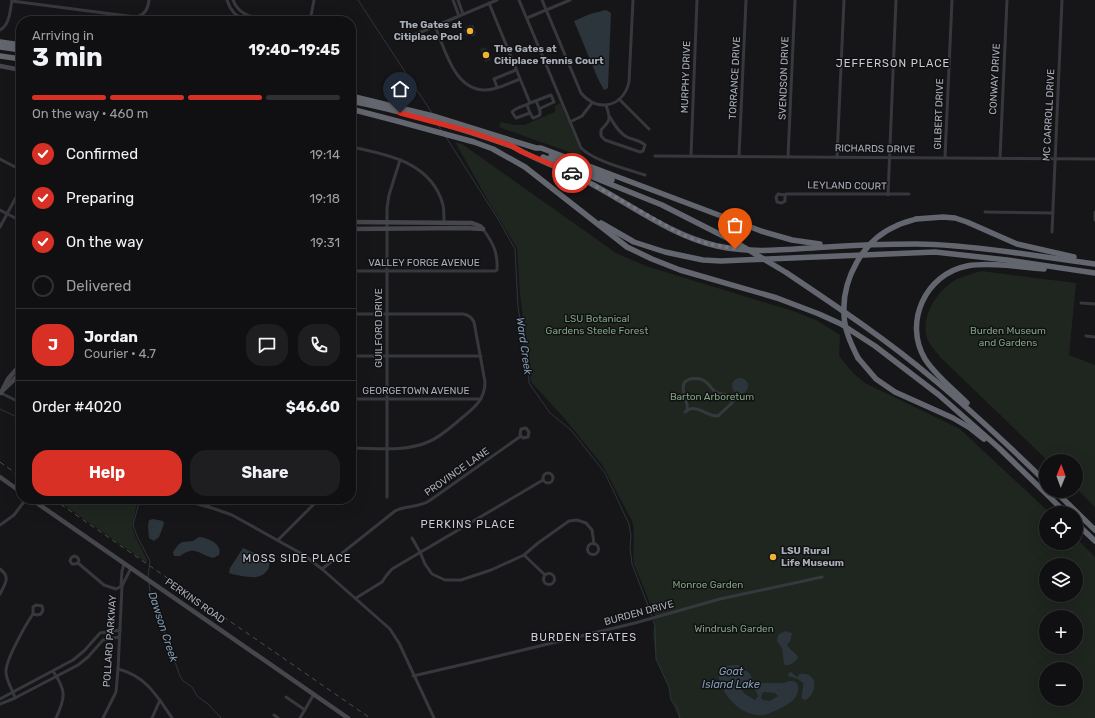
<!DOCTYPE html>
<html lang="en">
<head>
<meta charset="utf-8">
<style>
  body { margin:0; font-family:Rubik,sans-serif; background:#1e1e20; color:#f1f3f6; height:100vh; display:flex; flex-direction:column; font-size:15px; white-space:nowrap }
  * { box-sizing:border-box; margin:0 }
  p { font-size:13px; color:#9c9d9f }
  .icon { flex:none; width:22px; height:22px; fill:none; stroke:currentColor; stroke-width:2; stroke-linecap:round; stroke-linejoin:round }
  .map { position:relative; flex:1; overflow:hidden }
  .panel { position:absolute; left:16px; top:16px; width:340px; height:488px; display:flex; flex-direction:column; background:#101012; border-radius:16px; box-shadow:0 4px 16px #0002,0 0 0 1px #303032 }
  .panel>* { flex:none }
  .needle { width:26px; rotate:1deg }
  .fabs { position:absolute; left:1039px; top:454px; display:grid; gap:8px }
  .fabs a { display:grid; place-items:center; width:44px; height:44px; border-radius:50%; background:#101012; box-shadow:0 4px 16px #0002,0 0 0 1px #303032; font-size:20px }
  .pin { position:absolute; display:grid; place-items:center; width:34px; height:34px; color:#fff; margin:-41px -17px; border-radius:50% 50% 50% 0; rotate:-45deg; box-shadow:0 0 4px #0007 }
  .pin .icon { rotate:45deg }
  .courier { position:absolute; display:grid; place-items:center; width:40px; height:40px; margin:-20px; border:3px solid #d93025; border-radius:50%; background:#fff; color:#222; box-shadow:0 1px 5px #0007 }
  .overview em { font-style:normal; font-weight:700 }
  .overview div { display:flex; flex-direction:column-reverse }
  .overview { display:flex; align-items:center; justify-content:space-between; height:68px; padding:0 16px }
  h1 { font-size:26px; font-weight:700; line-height:30px }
  .bar { display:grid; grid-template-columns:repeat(4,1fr); gap:6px 4px; align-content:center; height:48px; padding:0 16px }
  .bar i { height:5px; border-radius:3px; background:#303032 }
  .bar .on { background:#d93025 }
  .bar p { grid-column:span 4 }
  .line { display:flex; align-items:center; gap:10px; padding:0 16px; border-top:1px solid #303032 }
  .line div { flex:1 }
  .round { display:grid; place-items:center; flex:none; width:42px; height:42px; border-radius:16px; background:#1e1e20 }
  ol { padding:0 16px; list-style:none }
  li { display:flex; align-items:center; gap:12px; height:44px }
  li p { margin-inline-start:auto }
  li .icon { padding:4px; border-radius:50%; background:#d93025; color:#fff; stroke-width:4 }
  li:last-child { color:#9c9d9f }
  li i { width:22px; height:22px; border:2px solid #303032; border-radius:50% }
  .primary-button { display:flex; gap:8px; margin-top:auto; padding:8px 16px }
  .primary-button a { flex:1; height:46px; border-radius:16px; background:#d93025; color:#fff; font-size:16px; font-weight:700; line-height:46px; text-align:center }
  .primary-button a+a { background:#1e1e20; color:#f1f3f6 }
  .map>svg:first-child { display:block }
  .green { fill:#1e261f; fill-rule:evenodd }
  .water { fill:#2c353c; fill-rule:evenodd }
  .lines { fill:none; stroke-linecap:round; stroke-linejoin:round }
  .stream { stroke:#2c353c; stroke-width:1 }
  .street { stroke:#37383d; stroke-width:3 }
  .secondary { stroke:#45474d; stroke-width:4.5 }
  .highway { stroke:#63666e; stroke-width:5.5 }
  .rail { stroke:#4a4c52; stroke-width:1; stroke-dasharray:5 4; stroke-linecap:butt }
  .highway-bridge { stroke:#63666e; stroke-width:5.5 }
  .done { stroke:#757880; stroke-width:4; stroke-dasharray:0 7.2 }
  .route { stroke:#d93025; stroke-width:5 }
  .poi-dot { fill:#f2b134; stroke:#111113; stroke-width:1.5 }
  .labels { text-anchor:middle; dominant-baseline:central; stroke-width:3; stroke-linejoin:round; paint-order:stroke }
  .poi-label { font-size:10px; font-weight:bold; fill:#a8adb8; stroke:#111113; text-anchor:start }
  .street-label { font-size:10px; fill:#a8adb8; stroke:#111113 }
  .park-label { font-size:10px; fill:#7fa381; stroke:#111113 }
  .neighbourhood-label { font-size:11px; letter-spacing:1px; fill:#c9ccd4; stroke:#111113 }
  .water-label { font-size:11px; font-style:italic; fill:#7f9bb3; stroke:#111113 }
</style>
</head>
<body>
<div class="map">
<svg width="1095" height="718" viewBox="0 0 1095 718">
  <rect width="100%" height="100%" fill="#161618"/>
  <!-- green -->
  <g class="green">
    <polygon points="486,47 491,60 485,62 480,49"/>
    <polygon points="560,103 583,157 499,127 501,122 514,125 524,125 555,112 555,106"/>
    <path d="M 455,142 L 462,144 L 616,253 L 646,266 L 796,312 L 818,321 L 840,335 L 839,356 L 854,374 L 865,383 L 960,429 L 1050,513 L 1046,513 L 1046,543 L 1076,543 L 1076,538 L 1095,557 L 1095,718 L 679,718 L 671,700 L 669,687 L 656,659 L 653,634 L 655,616 L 634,564 C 632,550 636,535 632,521 L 603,466 L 566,420 L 531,382 L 520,294 L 517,248 L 490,204 ZM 1046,565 L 1076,565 L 1076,595 L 1046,595 ZM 1046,617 L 1076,617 L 1076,647 L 1046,647 ZM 1046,669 L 1076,669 L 1076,699 L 1046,699 Z"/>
    <path d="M 981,271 L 1076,283 L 1069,355 L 1095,365 L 1095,507 L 1076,488 L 1076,461 L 1048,461 L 941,358 C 937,352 929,345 927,338 C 920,316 938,289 957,279 C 964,276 973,274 981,271 Z"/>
    <polygon points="55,499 138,499 132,526 135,536 147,560 147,563"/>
  </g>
  <!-- water -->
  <g class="water">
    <polygon points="606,10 611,13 608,88 604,90 598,79 574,21 590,14"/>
    <polygon points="471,25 471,26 473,25 476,33 474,33 475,35 471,36 469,34 467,36 464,30 467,29 466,27"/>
    <circle cx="740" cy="386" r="8"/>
    <polygon points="153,519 163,521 164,524 159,537 154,541 149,538 148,526 149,520"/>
    <path d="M 199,537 C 208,538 223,544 219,555 L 213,558 C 198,554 195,545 180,556 L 174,556 L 173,552 L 178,545 L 182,542 L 193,541 Z"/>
    <path d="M 243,548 L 268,559 C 273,568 264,576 256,577 C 251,578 234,575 229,573 L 230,568 Z"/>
    <path d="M 785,631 L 792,633 L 790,642 L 787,644 C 789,651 797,652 798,658 C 795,662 790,666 785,665 L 784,663 L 782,648 L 777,641 L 778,635 Z"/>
    <path d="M 738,665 L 749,673 L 755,683 L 784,683 C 799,676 802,689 794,699 C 789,705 772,713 764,715 C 745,718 725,699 720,682 C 719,680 718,676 719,674 C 720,671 723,668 725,666 ZM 740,684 C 748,685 756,687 758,696 L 755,700 L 745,694 L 739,687 ZM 764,692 L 775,693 L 778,696 L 770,701 L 763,700 L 761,698 L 762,694 Z"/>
    <path d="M 791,672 L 797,677 L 800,674 C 817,671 819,691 806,700 L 802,699 C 801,693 804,688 803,683 L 798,679 L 788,676 L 789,673 Z"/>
  </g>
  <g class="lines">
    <!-- stream -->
    <g class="stream">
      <polyline points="358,0 432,113"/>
      <polyline points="438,125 442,131"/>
      <polyline points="446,137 498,219 515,249 518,307 528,366 529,383 550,413 571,430 605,473 629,524 631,536 630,548 632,564 652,616"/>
      <polyline points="0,409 21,419"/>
      <polyline points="140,499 133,525 137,536 150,561 148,577"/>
      <polyline points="149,583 150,591 180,676 183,681 192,687 197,696 208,704 221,718"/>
      <polyline points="653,620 655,626 656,659 669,687 671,700 677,707 680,718"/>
    </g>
    <!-- street -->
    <g class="street">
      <path d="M 227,0 C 230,10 236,17 246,21"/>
      <path d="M 233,0 C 241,21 264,18 283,21"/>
      <polyline points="453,0 459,16"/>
      <polyline points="458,0 463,14"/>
      <path d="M 519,0 L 581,148 C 594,161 627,169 645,175"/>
      <path d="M 542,0 L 581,93 C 598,113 623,107 629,82 L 633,0"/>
      <path d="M 12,1 L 135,17 C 144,16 148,9 149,0"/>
      <polyline points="489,3 530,103 551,95 554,102 539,109"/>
      <polyline points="527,18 570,0"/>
      <polyline points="310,21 314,0"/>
      <path d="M 435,26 C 445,49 454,90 485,90 C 497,90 509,83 520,79"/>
      <path d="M 0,30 C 10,25 10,10 12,0"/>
      <polyline points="414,35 497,0"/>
      <polyline points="497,87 494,79 516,70"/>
      <polyline points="619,99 649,129"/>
      <path d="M 527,105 L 530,113 L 516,118 L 512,112 C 516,107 525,106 530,103"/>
      <path d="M 606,105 C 610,118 612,119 601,130 L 601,136 L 605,140 L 640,152 L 643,151 L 645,145 C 640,140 633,140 627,137 C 619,133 614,124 610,117"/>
      <polyline points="530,113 533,118 536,117 540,115 540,110 536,101"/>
      <polyline points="570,122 582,116 592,103"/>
      <path d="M 351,147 C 388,154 432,163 443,205 C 444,210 444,217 444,223"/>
      <polyline points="691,155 697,0"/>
      <polyline points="655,156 1095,159"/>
      <polyline points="739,156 746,0"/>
      <polyline points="788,157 795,0"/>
      <polyline points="837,157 844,0"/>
      <polyline points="945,157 952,0"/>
      <polyline points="1000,158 1007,0"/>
      <polyline points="0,159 21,170"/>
      <polyline points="351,171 356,148"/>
      <polyline points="785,195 785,201 782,203 777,202 776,197 778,194 785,195 786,194 909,194"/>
      <polyline points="888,195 896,0"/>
      <polyline points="0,210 21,221"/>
      <polyline points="985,212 1053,213"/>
      <polyline points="1095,212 1095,220"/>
      <polyline points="0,227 21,188"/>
      <polyline points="1052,232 1062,0"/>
      <path d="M 351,271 L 495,271 L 497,270 C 498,252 493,243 483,229"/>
      <polyline points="1081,303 1095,304"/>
      <path d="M 351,314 L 463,314 C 469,315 471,317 474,322 L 485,382 C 485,399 475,407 463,417 C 452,426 441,437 428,442 C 405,452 376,448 351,448"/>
      <polyline points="1086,336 1095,337"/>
      <polyline points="351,356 481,356"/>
      <polyline points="1,393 21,403"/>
      <polyline points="351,399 481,399"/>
      <path d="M 685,412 C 696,402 707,417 718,416 L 732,403 L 733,400 C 729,393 722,395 716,392 C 712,390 710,385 707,383 C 701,377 689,377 684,383 C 680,395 689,400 687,410"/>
      <circle cx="548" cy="478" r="5"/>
      <polyline points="387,497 387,208 389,195 400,160"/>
      <polyline points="180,499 212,508 232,515 304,555 322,569 390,629 399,643 434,718"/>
      <polyline points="203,505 206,499"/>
      <polyline points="208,506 210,499"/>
      <polyline points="0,525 14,515 26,499"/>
      <polyline points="412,538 420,552 425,564 432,574 445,580 461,580 491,570 524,555 538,543 569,521 577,520 586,523 592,530 594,544"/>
      <polyline points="278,540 319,499"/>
      <circle cx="593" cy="549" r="5.5"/>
      <polyline points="524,555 545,575"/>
      <polyline points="78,563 75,564 72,564 70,561 71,558 74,556 77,557 79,560 78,563 104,585 116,589 122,586"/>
      <path d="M 0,569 C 11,577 5,584 0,594"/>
      <path d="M 322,569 L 395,511 C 406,505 418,508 429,501 L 521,436 L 523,438 L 528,437 L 529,432 L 526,428 L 521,429 L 520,434 L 521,436"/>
      <circle cx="549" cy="579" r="5.5"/>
      <polyline points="122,586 131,568"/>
      <polyline points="356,598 382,582 386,576 392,569 543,480"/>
      <path d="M 118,669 C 146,676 157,696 172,718"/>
      <path d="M 53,671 C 66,690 66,697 56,718"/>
      <polyline points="413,676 469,663 635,623 720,599 822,577"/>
      <polyline points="286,697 305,710"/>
      <path d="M 15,698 C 13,690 6,681 6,672 C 5,661 26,624 33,614 L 33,607 L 36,605 L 42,606 L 43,610 L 41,614 L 37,615 L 33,614"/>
      <polyline points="0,699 73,660 84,651 100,633 120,630"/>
      <polyline points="0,704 15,698 78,665 88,657 103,640 119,637"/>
      <polyline points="274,715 278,718"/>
      <polyline points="103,718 116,692 118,669 122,586 121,585 122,571 124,564"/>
      <polyline points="152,718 160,700"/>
      <polyline points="300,718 314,694"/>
    </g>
    <!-- secondary -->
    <g class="secondary">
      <polyline points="0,66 21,70"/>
      <polyline points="351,222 472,223 480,226 483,229"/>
      <polyline points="351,229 465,228 483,229"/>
      <polyline points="2,391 21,373"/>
      <polyline points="1,393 8,379 21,364"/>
      <polyline points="0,477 21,492"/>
      <polyline points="31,499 348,718"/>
    </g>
    <!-- highway -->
    <g class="highway">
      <polyline points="0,42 21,45"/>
      <polyline points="0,47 21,50"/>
      <polyline points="0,56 21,59"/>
      <polyline points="351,96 433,116 536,148 541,148 761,231 792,240 820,244"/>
      <path d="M 351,101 C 406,112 461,128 514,147"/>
      <polyline points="351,109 397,121 474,142 493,149 525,167 627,247 652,259 680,270 777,298 819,314 841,324 875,346 939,395 999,448 1066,513"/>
      <path d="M 512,146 C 535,160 562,168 586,181 C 629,203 669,235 717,246 C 754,254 790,249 827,247 C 856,245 886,244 916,244 C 947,244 979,248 1010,252 C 1038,256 1067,260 1095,264"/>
      <polyline points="551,156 612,180"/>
      <polyline points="543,157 662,205 737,243"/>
      <polyline points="916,219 943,217 955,218 967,222 1017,244 1074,257"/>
      <polyline points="601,223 634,242 665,252 703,260 721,261 743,260 935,252 1007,260 1095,273"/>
      <path d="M 787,273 C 836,306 887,340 932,378 C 972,411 1009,446 1046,482"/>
      <polyline points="858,358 876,379 895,392 953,418 970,428 984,439"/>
      <path d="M 967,403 C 953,389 935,375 925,359 C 903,322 926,274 967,266 C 987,262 1022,267 1044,269"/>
      <polyline points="1055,491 1095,530"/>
      <polyline points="1076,523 1095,541"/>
    </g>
    <!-- rail -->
    <g class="rail">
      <polyline points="0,462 21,477"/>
      <polyline points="53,499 370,718"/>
    </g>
    <!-- highway-bridge -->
    <g class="highway-bridge">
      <polyline points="737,243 787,273"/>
      <path d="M 858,358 C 851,344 844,329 844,314 C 842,279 863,240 896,226 C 902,223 910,221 916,219"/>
    </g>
  </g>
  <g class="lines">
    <!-- done -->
    <polyline class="done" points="572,173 683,235 701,242 735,249"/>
    <!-- route -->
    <polyline class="route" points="400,113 468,131 512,146 522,152 572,173"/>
  </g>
  <!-- markers -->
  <g class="poi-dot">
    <circle cx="470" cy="31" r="4"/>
    <circle cx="486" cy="55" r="4"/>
    <circle cx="773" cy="557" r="4"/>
  </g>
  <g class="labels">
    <!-- poi labels -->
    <g class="poi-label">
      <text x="462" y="25" text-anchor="end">The Gates at<tspan x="462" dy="12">Citiplace Pool</tspan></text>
      <text x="494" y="49">The Gates at<tspan x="494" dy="12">Citiplace Tennis Court</tspan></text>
      <text x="781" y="551">LSU Rural<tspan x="781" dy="12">Life Museum</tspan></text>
    </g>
    <!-- street labels -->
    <g class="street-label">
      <text transform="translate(686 77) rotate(-88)">MURPHY DRIVE</text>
      <text transform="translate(735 78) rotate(-87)">TORRANCE DRIVE</text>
      <text transform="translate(784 78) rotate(-88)">SVENDSON DRIVE</text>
      <text transform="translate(995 79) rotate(-87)">CONWAY DRIVE</text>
      <text transform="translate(939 114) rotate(-88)">GILBERT DRIVE</text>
      <text transform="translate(1049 115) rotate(-87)">MC CARROLL DRIVE</text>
      <text transform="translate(875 149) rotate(1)">RICHARDS DRIVE</text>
      <text transform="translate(847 186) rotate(1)">LEYLAND COURT</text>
      <text x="424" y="263">VALLEY FORGE AVENUE</text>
      <text transform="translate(379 328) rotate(-90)">GUILFORD DRIVE</text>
      <text x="416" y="391">GEORGETOWN AVENUE</text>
      <text transform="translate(457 472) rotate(-35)">PROVINCE LANE</text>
      <text transform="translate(195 601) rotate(35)">PERKINS ROAD</text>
      <text transform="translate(639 613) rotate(-15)">BURDEN DRIVE</text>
      <text transform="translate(110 641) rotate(-86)">POLLARD PARKWAY</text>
    </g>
    <!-- park labels -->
    <g class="park-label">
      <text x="597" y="319">LSU Botanical<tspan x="597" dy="12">Gardens Steele Forest</tspan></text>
      <text x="1008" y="331">Burden Museum<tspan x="1008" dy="12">and Gardens</tspan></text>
      <text x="712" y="397">Barton Arboretum</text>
      <text x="708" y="585">Monroe Garden</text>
      <text x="734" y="629">Windrush Garden</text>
    </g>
    <!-- neighbourhood labels -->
    <g class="neighbourhood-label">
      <text x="893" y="63">JEFFERSON PLACE</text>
      <text x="468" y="524">PERKINS PLACE</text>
      <text x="297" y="558">MOSS SIDE PLACE</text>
      <text x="584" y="637">BURDEN ESTATES</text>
    </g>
    <!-- water labels -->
    <g class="water-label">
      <text transform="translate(524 346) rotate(82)">Ward Creek</text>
      <text transform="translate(163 627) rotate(72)">Dawson Creek</text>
      <text x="731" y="671">Goat<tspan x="731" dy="13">Island Lake</tspan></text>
    </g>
  </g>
</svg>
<div class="fabs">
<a><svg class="needle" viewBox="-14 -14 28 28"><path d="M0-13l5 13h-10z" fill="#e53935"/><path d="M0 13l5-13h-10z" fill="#9c9d9f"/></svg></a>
<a><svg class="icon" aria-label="locate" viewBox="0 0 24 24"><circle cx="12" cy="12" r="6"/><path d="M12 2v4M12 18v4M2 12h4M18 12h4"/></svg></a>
<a><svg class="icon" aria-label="layers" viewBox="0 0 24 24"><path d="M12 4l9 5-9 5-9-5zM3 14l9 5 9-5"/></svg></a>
<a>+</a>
<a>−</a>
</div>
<div class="pin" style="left:735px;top:249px;background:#ea580c"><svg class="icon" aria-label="bag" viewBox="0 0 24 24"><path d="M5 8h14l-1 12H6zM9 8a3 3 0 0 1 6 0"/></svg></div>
<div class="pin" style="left:400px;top:113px;background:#1f2937"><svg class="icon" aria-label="home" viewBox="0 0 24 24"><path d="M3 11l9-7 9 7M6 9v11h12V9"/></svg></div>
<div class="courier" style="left:572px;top:173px"><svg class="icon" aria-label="car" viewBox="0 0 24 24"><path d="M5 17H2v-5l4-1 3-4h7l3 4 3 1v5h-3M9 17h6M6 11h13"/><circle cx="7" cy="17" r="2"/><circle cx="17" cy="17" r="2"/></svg></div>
<section class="panel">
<div class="overview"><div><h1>3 min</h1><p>Arriving in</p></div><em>19:40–19:45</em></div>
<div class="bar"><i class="on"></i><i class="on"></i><i class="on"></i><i></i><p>On the way · 460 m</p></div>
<ol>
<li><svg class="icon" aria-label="check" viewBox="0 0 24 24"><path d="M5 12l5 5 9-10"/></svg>Confirmed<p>19:14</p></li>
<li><svg class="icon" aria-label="check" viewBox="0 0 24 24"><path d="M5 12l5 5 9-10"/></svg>Preparing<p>19:18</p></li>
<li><svg class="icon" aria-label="check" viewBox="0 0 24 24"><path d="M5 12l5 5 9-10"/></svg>On the way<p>19:31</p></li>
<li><i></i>Delivered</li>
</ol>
<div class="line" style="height:72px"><b class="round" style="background:#d93025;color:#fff">J</b><div><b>Jordan</b><p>Courier · 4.7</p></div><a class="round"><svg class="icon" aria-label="chat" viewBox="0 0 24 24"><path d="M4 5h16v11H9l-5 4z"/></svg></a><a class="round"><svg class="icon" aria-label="phone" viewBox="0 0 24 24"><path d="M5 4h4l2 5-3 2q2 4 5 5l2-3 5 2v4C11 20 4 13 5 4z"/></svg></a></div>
<div class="line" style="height:52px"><div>Order #4020</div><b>$46.60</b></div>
<div class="primary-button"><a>Help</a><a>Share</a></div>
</section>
</div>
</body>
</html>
